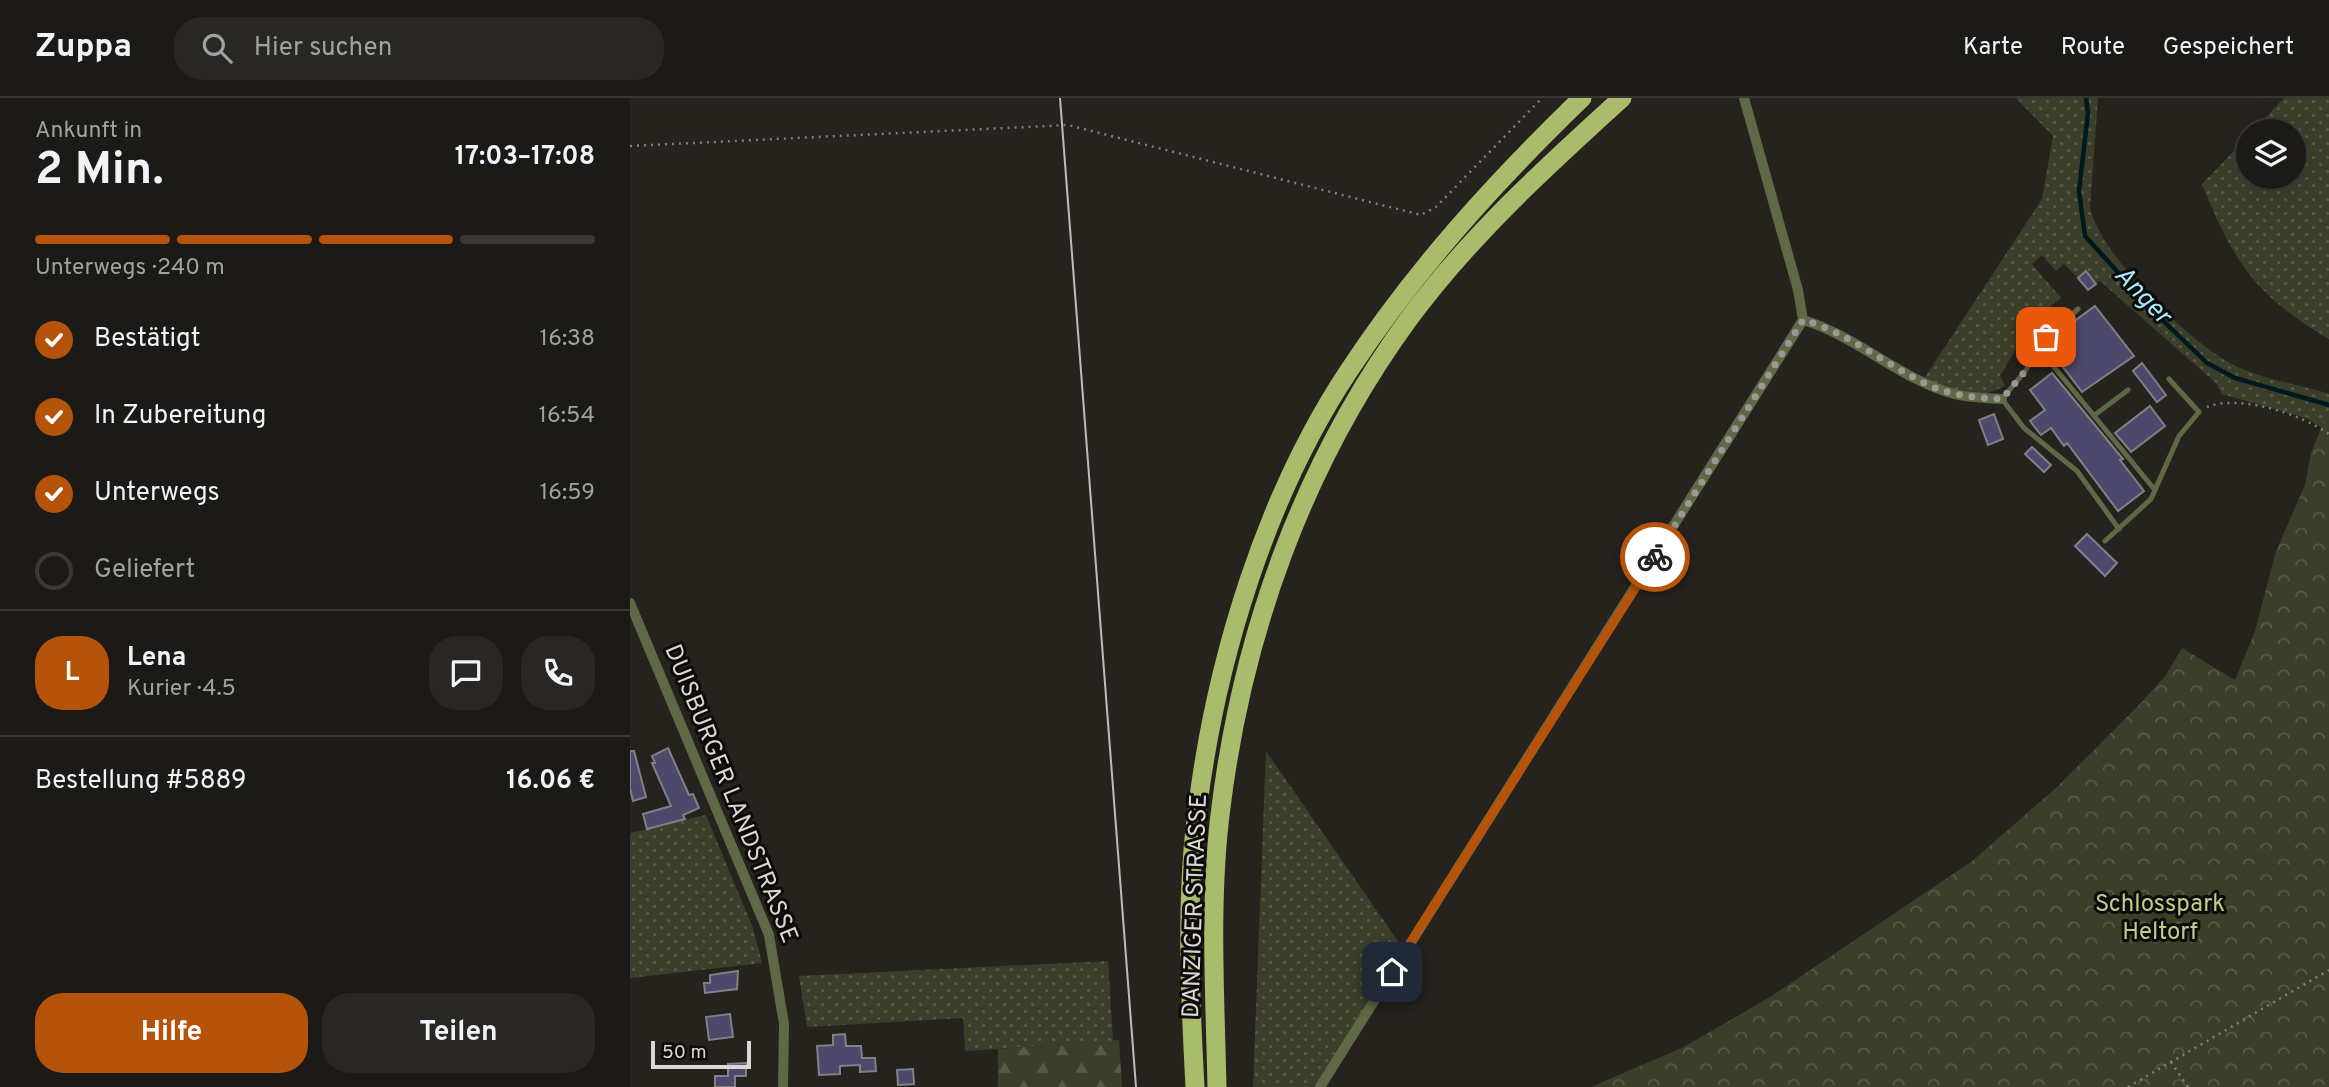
<!DOCTYPE html>
<html lang="de">
<head>
<meta charset="utf-8">
<style>
  body { margin:0; font-family:Overpass,sans-serif; background:#292724; color:#f1f3f6; height:100vh; display:flex; flex-direction:column; font-size:26px; white-space:nowrap }
  * { box-sizing:border-box; margin:0 }
  p { font-size:23px; color:#a0a1a1 }
  .icon { flex:none; width:38px; height:38px; fill:none; stroke:currentColor; stroke-width:2; stroke-linecap:round; stroke-linejoin:round }
  .map { position:relative; flex:1; overflow:hidden }
  .side { display:flex; flex-direction:column; background:#1c1a17; width:630px }
  .side>* { flex:none }
  .buttons { position:absolute; left:1606px; top:21px; display:grid; gap:14px }
  .buttons a { display:grid; place-items:center; width:70px; height:70px; border-radius:50%; background:#1c1a17; box-shadow:0 7px 28px #0002,0 0 0 2px #3a3836; font-size:35px }
  .scale { position:absolute; left:21px; bottom:18px; width:100px; box-sizing:border-box; padding-left:7px; border:4px solid #dad7d5; border-top:0; font-size:19px; line-height:24px; white-space:nowrap; color:#dad7d5; -webkit-text-stroke:5px #0e0c0b; paint-order:stroke }
  .pin { position:absolute; display:grid; place-items:center; width:60px; height:60px; color:#fff; margin:-30px; border-radius:14px; box-shadow:0 4px 10px #0006 }
  .courier { position:absolute; display:grid; place-items:center; width:70px; height:70px; margin:-35px; border:5px solid #b45309; border-radius:50%; background:#fff; color:#222; box-shadow:0 2px 9px #0007 }
  .headline em { font-style:normal; font-weight:700 }
  .headline div { display:flex; flex-direction:column-reverse }
  .headline { display:flex; align-items:center; justify-content:space-between; height:119px; padding:0 35px }
  h1 { font-size:46px; font-weight:700; line-height:52px }
  .bar { display:grid; grid-template-columns:repeat(4,1fr); gap:10px 7px; align-content:center; height:84px; padding:0 35px }
  .bar i { height:9px; border-radius:5px; background:#3a3836 }
  .bar .current { background:#b45309 }
  .bar p { grid-column:span 4 }
  .line { display:flex; align-items:center; gap:18px; padding:0 35px; border-top:2px solid #3a3836 }
  .line div { flex:1 }
  .round { display:grid; place-items:center; flex:none; width:74px; height:74px; border-radius:28px; background:#292724 }
  ol { padding:0 35px; list-style:none }
  li { display:flex; align-items:center; gap:21px; height:77px }
  li p { margin-inline-start:auto }
  li .icon { padding:7px; border-radius:50%; background:#b45309; color:#fff; stroke-width:4 }
  li:last-child { color:#a0a1a1 }
  li i { width:38px; height:38px; border:4px solid #3a3836; border-radius:50% }
  .cta { display:flex; gap:14px; margin-top:auto; padding:14px 35px }
  .cta a { flex:1; height:80px; border-radius:28px; background:#b45309; color:#fff; font-size:28px; font-weight:700; line-height:80px; text-align:center }
  .cta a+a { background:#292724; color:#f1f3f6 }
  header { display:flex; align-items:center; gap:42px; box-sizing:border-box; height:98px; padding:0 35px; background:#1c1a17; border-bottom:2px solid #3a3836 }
  header strong { font-size:33px }
  nav { display:flex; gap:38px; margin-inline-start:auto; font-size:24px }
  .search { width:490px; height:63px; background:#292724; display:flex; align-items:center; gap:18px; box-sizing:border-box; padding:0 24px; border-radius:28px; color:#a0a1a1; font-size:26px }
  main { display:flex; flex:1; min-height:0 }
  .map>svg:first-child { display:block }
  .grass { fill:url(#grass-dots) }
  .forest { fill:url(#forest-firs) }
  .park { fill:url(#park-crowns) }
  .lines { fill:none; stroke-linecap:round; stroke-linejoin:round }
  .stream { stroke:#00181f; stroke-width:4.5 }
  .building { fill:#4d496c; stroke:#818086; stroke-width:2 }
  .path { stroke:#827f7c; stroke-width:2.5; stroke-dasharray:2 5; stroke-linecap:butt }
  .service { stroke:#606946; stroke-width:5 }
  .minor { stroke:#606946; stroke-width:10 }
  .trunk { stroke:#a9bc6b; stroke-width:19 }
  .tram { stroke:#bebbb9; stroke-width:2 }
  .done { stroke:#9b9895; stroke-width:7; stroke-dasharray:0 12.6 }
  .route { stroke:#b45309; stroke-width:9 }
  .labels { text-anchor:middle; dominant-baseline:central; stroke-width:6; stroke-linejoin:round; paint-order:stroke }
  .street-label { font-size:24px; fill:#dad7d5; stroke:#0e0c0b }
  .park-label { font-size:24px; fill:#c0cc8a; stroke:#0e0c0b }
  .water-label { font-size:26px; font-style:italic; fill:#a8e9fb; stroke:#0e0c0b }
</style>
</head>
<body>
<header>
<strong>Zuppa</strong>
<div class="search"><svg class="icon" aria-label="search" viewBox="0 0 24 24"><circle cx="10" cy="10" r="6"/><path d="M15 15l6 6"/></svg>Hier suchen</div>
<nav><a>Karte</a><a>Route</a><a>Gespeichert</a></nav>
</header>
<main>
<section class="side">
<div class="headline"><div><h1>2 Min.</h1><p>Ankunft in</p></div><em>17:03–17:08</em></div>
<div class="bar"><i class="current"></i><i class="current"></i><i class="current"></i><i></i><p>Unterwegs · 240 m</p></div>
<ol>
<li><svg class="icon" aria-label="check" viewBox="0 0 24 24"><path d="M5 12l5 5 9-10"/></svg>Bestätigt<p>16:38</p></li>
<li><svg class="icon" aria-label="check" viewBox="0 0 24 24"><path d="M5 12l5 5 9-10"/></svg>In Zubereitung<p>16:54</p></li>
<li><svg class="icon" aria-label="check" viewBox="0 0 24 24"><path d="M5 12l5 5 9-10"/></svg>Unterwegs<p>16:59</p></li>
<li><i></i>Geliefert</li>
</ol>
<div class="line" style="height:126px"><b class="round" style="background:#b45309;color:#fff">L</b><div><b>Lena</b><p>Kurier · 4.5</p></div><a class="round"><svg class="icon" aria-label="chat" viewBox="0 0 24 24"><path d="M4 5h16v11H9l-5 4z"/></svg></a><a class="round"><svg class="icon" aria-label="phone" viewBox="0 0 24 24"><path d="M5 4h4l2 5-3 2q2 4 5 5l2-3 5 2v4C11 20 4 13 5 4z"/></svg></a></div>
<div class="line" style="height:91px"><div>Bestellung #5889</div><b>16.06 €</b></div>
<div class="cta"><a>Hilfe</a><a>Teilen</a></div>
</section>
<div class="map">
<svg width="1699" height="989" viewBox="0 0 1699 989">
  <defs>
    <pattern id="grass-dots" width="8" height="8" patternUnits="userSpaceOnUse" patternTransform="scale(1.75)"><rect width="8" height="8" fill="#3b3f2a"/><path d="M2 2h.1M6 6h.1" fill="none" stroke="#575a48" stroke-width="1.8" stroke-linecap="round"/></pattern>
    <pattern id="forest-firs" width="22" height="20" patternUnits="userSpaceOnUse" patternTransform="scale(1.75)"><rect width="22" height="20" fill="#3b3f2a"/><path d="M5 1l3.5 6h-7zM16 11l3.5 6h-7z" fill="#575a48"/></pattern>
    <pattern id="park-crowns" width="20" height="18" patternUnits="userSpaceOnUse" patternTransform="scale(1.75)"><rect width="20" height="18" fill="#3b3f2a"/><path d="M2 6a3 3 0 1 1 6 0M12 15a3 3 0 1 1 6 0" fill="none" stroke="#575a48"/></pattern>
  </defs>
  <rect width="100%" height="100%" fill="#26231f"/>
  <!-- grass -->
  <g class="grass">
    <path d="M 1386,0 L 1468,0 L 1460,110 C 1471,158 1558,243 1602,266 C 1630,281 1668,286 1699,296 L 1699,334 L 1676,320 L 1592,296 L 1587,286 L 1470,183 L 1466,185 L 1456,173 L 1448,180 L 1434,166 L 1426,173 L 1412,157 L 1402,166 L 1431,200 L 1395,228 L 1394,237 L 1370,278 L 1375,288 C 1342,305 1326,293 1293,282 L 1412,101 L 1423,38 Z"/>
    <path d="M 1654,0 L 1699,0 L 1699,241 C 1625,197 1604,165 1572,86 L 1619,37 L 1619,79 L 1664,79 L 1664,33 L 1623,33 Z"/>
    <polygon points="636,653 774,852 687,989 623,989"/>
    <polygon points="76,717 123,830 132,865 0,880 0,735"/>
    <polygon points="478,863 483,943 335,953 333,920 177,929 169,878"/>
  </g>
  <!-- forest -->
  <polygon class="forest" points="489,942 492,989 368,989 368,951"/>
  <!-- park -->
  <polygon class="park" points="1699,311 1699,989 961,989 1054,949 1140,899 1341,764 1427,689 1511,605 1536,577 1552,550 1605,582 1625,533 1646,453 1675,387 1681,355"/>
  <g class="lines">
    <!-- stream -->
    <polyline class="stream" points="1456,0 1458,15 1449,93 1455,138 1524,214 1577,265 1605,280 1699,307"/>
  </g>
  <!-- building -->
  <g class="building">
    <polygon points="1456,173 1466,186 1458,192 1448,180"/>
    <polygon points="1465,208 1504,258 1452,294 1417,248 1427,236"/>
    <polygon points="1512,265 1536,297 1527,304 1503,273"/>
    <polygon points="1422,275 1493,361 1490,362 1514,393 1488,413 1437,345 1434,348 1421,330 1411,337 1400,323 1415,312 1400,292"/>
    <polygon points="1520,308 1535,328 1501,354 1485,335"/>
    <polygon points="1364,316 1373,341 1358,347 1349,322"/>
    <polygon points="1402,349 1421,367 1414,374 1395,356"/>
    <polygon points="1457,436 1487,465 1475,478 1445,448"/>
    <polygon points="38,650 59,697 63,696 69,710 53,717 55,721 17,731 13,716 41,708 22,665 25,665 22,658"/>
    <polygon points="0,653 4,653 16,699 3,703 0,690"/>
    <polygon points="108,873 107,891 75,895 74,885 80,885 80,877"/>
    <polygon points="100,916 103,939 79,942 76,919"/>
    <polygon points="215,936 216,948 231,948 232,960 245,960 246,973 230,974 230,967 210,968 210,976 189,977 187,948 203,947 203,937"/>
    <polygon points="116,965 116,978 105,978 105,989 85,989 85,978 98,978 98,966"/>
    <polygon points="283,971 284,986 268,987 267,972"/>
  </g>
  <g class="lines">
    <!-- path -->
    <g class="path">
      <polyline points="0,48 438,27 791,117 806,109 912,0"/>
      <path d="M 1577,309 C 1609,296 1671,316 1699,336"/>
      <polyline points="1541,964 1558,989"/>
      <polyline points="1498,989 1699,872"/>
    </g>
    <!-- service -->
    <g class="service">
      <polyline points="1448,211 1416,239 1396,272 1372,301 1394,330 1447,373 1489,431"/>
      <polyline points="1403,258 1420,264 1525,392"/>
      <polyline points="1466,316 1498,292"/>
      <polyline points="1475,443 1521,401 1549,338 1569,314 1539,281"/>
    </g>
    <!-- minor -->
    <g class="minor">
      <path d="M 1173,222 C 1227,238 1269,281 1324,296 C 1339,300 1356,300 1372,301"/>
      <polyline points="0,505 139,837 154,926 153,989"/>
      <polyline points="690,989 1173,222 1168,192 1114,0"/>
    </g>
    <!-- trunk -->
    <g class="trunk">
      <path d="M 565,989 C 560,896 555,799 568,706 C 587,559 636,398 718,274 C 785,172 865,84 952,0"/>
      <path d="M 587,989 C 585,896 579,801 591,709 C 613,533 674,365 778,222 C 839,139 916,69 992,0"/>
    </g>
    <!-- tram -->
    <polyline class="tram" points="430,0 506,989"/>
  </g>
  <g class="lines">
    <!-- done -->
    <path class="done" d="M 1025,459 L 1173,222 C 1220,235 1258,269 1303,289 C 1325,298 1348,300 1372,301 L 1396,272 L 1416,239"/>
    <!-- route -->
    <polyline class="route" points="762,874 1025,459"/>
  </g>
  <g class="labels">
    <!-- street labels -->
    <g class="street-label">
      <text transform="translate(100 696) rotate(68)">DUISBURGER LANDSTRASSE</text>
      <text transform="translate(566 808) rotate(-88)">DANZIGER STRASSE</text>
    </g>
    <!-- park labels -->
    <g class="park-label">
      <text x="1530" y="807">Schlosspark<tspan x="1530" dy="28">Heltorf</tspan></text>
    </g>
    <!-- water labels -->
    <g class="water-label">
      <text transform="translate(1512 198) rotate(46)">Anger</text>
    </g>
  </g>
</svg>
<div class="buttons">
<a><svg class="icon" aria-label="layers" viewBox="0 0 24 24"><path d="M12 4l9 5-9 5-9-5zM3 14l9 5 9-5"/></svg></a>
</div>
<div class="scale">50 m</div>
<div class="pin" style="left:1416px;top:239px;background:#ea580c"><svg class="icon" aria-label="bag" viewBox="0 0 24 24"><path d="M5 8h14l-1 12H6zM9 8a3 3 0 0 1 6 0"/></svg></div>
<div class="pin" style="left:762px;top:874px;background:#1f2937"><svg class="icon" aria-label="home" viewBox="0 0 24 24"><path d="M3 11l9-7 9 7M6 9v11h12V9"/></svg></div>
<div class="courier" style="left:1025px;top:459px"><svg class="icon" aria-label="bike" viewBox="0 0 24 24"><circle cx="6" cy="16" r="4"/><circle cx="18" cy="16" r="4"/><path d="M6 16l4-8h5l3 8M10 8l3 8H6M13 5h3"/></svg></div>
</div>
</main>
</body>
</html>
